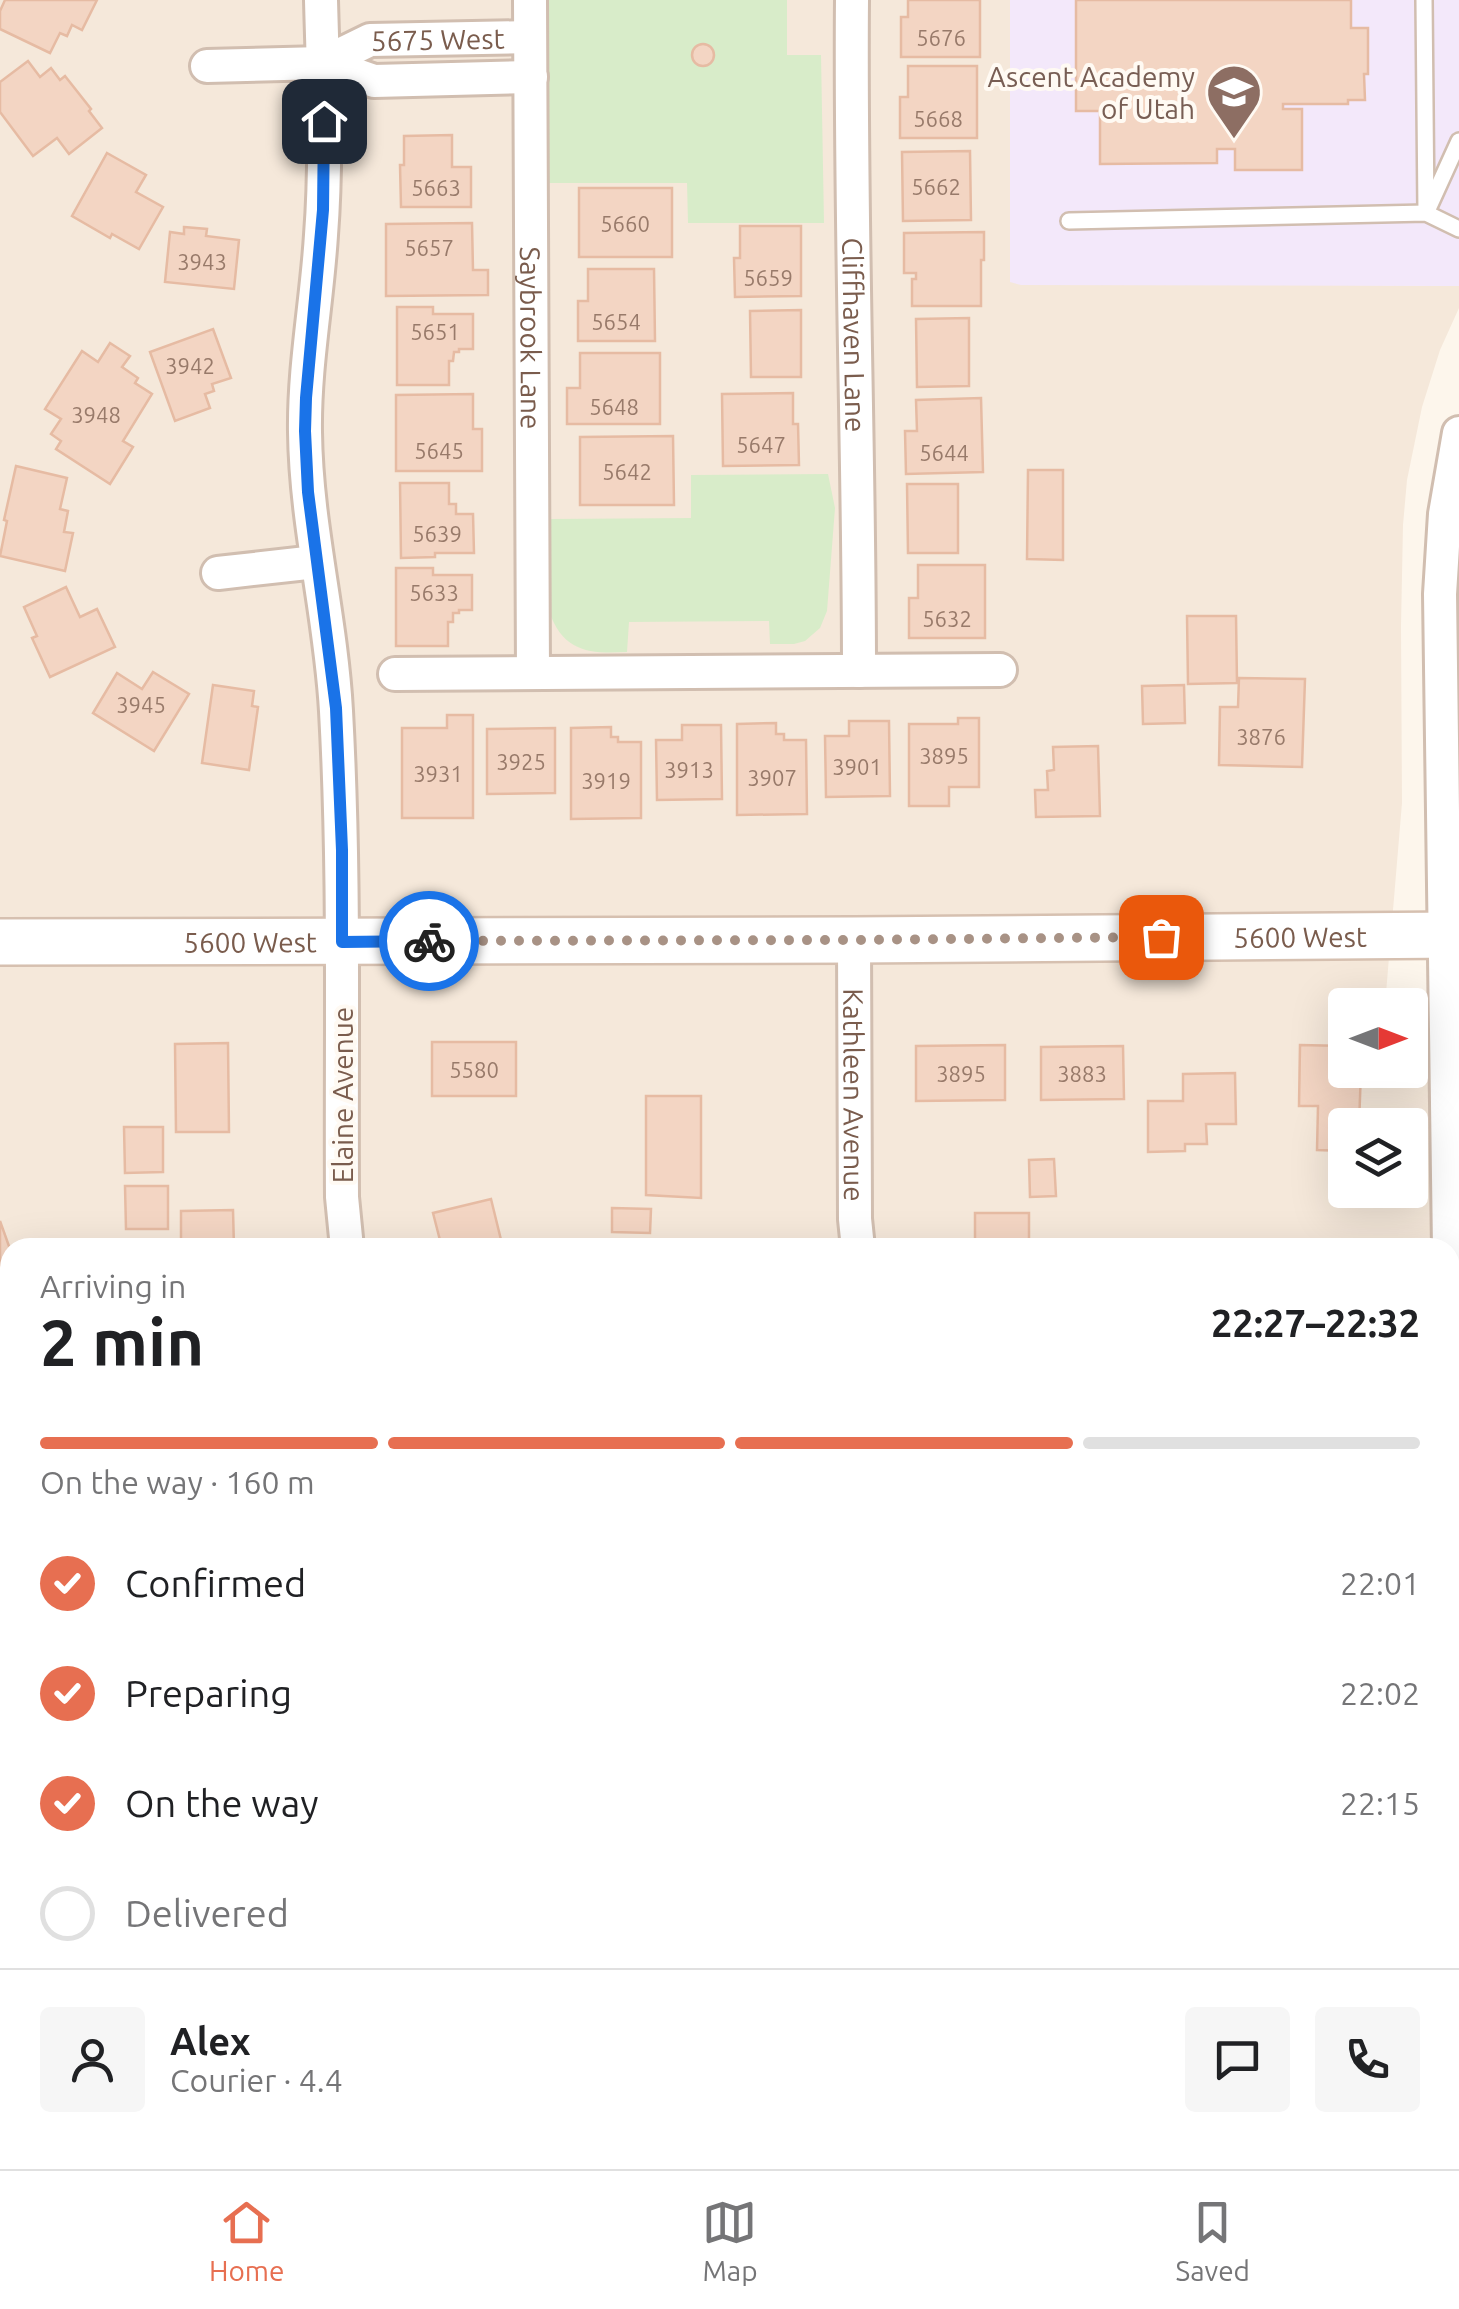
<!DOCTYPE html>
<html lang="en">
<head>
<meta charset="utf-8">
<style>
  body { margin:0; font-family:Ubuntu,sans-serif; background:#f6f6f6; color:#202124; height:100vh; display:flex; flex-direction:column; font-size:38px; white-space:nowrap }
  * { box-sizing:border-box; margin:0 }
  p { font-size:32px; color:#757577 }
  .icon { flex:none; width:55px; height:55px; fill:none; stroke:currentColor; stroke-width:2; stroke-linecap:round; stroke-linejoin:round }
  .map { position:relative; flex:1; overflow:hidden }
  .side { position:absolute; left:0px; top:1238px; width:1460px; height:932px; display:flex; flex-direction:column; background:#fff; border-radius:30px 30px 0 0; box-shadow:0 10px 40px #0002 }
  .side>* { flex:none }
  .needle { width:65px; rotate:90deg }
  .fabs { position:absolute; left:1328px; top:988px; display:grid; gap:20px }
  .fabs a { display:grid; place-items:center; width:100px; height:100px; border-radius:10px; background:#fff; box-shadow:0 10px 40px #0002; font-size:50px }
  .pin { position:absolute; display:grid; place-items:center; width:85px; height:85px; color:#fff; margin:-42px; border-radius:20px; box-shadow:0 5px 15px #0006 }
  .courier { position:absolute; display:grid; place-items:center; width:100px; height:100px; margin:-50px; border:8px solid #1a73e8; border-radius:50%; background:#fff; color:#222; box-shadow:0 2px 12px #0007 }
  .headline em { font-style:normal; font-weight:600 }
  .headline div { display:flex; flex-direction:column-reverse }
  .headline { display:flex; align-items:center; justify-content:space-between; height:170px; padding:0 40px }
  h1 { font-size:65px; font-weight:600; line-height:75px }
  .bar { display:grid; grid-template-columns:repeat(4,1fr); gap:15px 10px; align-content:center; height:120px; padding:0 40px }
  .bar i { height:12px; border-radius:8px; background:#e0e0e0 }
  .bar .on { background:#e76f51 }
  .bar p { grid-column:span 4 }
  .line { display:flex; align-items:center; gap:25px; padding:0 40px; border-top:2px solid #e0e0e0 }
  .line div { flex:1 }
  .round { display:grid; place-items:center; flex:none; width:105px; height:105px; border-radius:10px; background:#f6f6f6 }
  ol { padding:0 40px; list-style:none }
  li { display:flex; align-items:center; gap:30px; height:110px }
  li p { margin-inline-start:auto }
  li .icon { padding:10px; border-radius:50%; background:#e76f51; color:#fff; stroke-width:4 }
  li:last-child { color:#757577 }
  li i { width:55px; height:55px; border:5px solid #e0e0e0; border-radius:50% }
  .tab-bar { display:flex; justify-content:space-around; align-items:center; height:140px; border-top:2px solid #e0e0e0; background:#fff; font-size:28px; color:#757577 }
  .tab-bar a { display:grid; justify-items:center; gap:5px }
  .tab-bar .on { color:#e76f51 }
  .map>svg:first-child { display:block }
  .residential { fill:#f5e8da; fill-rule:evenodd }
  .education { fill:#f3e8fa }
  .green { fill:#d8ecc9 }
  .building { fill:#f3d5c3; stroke:#e6bba3; stroke-width:2.5 }
  .lines { fill:none; stroke-linecap:round; stroke-linejoin:round }
  .lane-casing { stroke:#d1beb0; stroke-width:20 }
  .street-casing { stroke:#d1beb0; stroke-width:38 }
  .secondary-casing { stroke:#d6c0b0; stroke-width:50 }
  .lane { stroke:#fff; stroke-width:15 }
  .street { stroke:#fff; stroke-width:32 }
  .secondary { stroke:#fff; stroke-width:45 }
  .done { stroke:#a89285; stroke-width:10; stroke-dasharray:0 18 }
  .route { stroke:#1a73e8; stroke-width:12 }
  .labels { text-anchor:middle; dominant-baseline:central; stroke-width:8; stroke-linejoin:round; paint-order:stroke }
  .number-label { font-size:22px; fill:#987a6a }
  .street-label { font-size:28px; fill:#7a5c4d; stroke:#fffaf3 }
  .education-label { font-size:28px; fill:#785e54; stroke:#fffaf3; text-anchor:end }
</style>
</head>
<body>
<div class="map">
<svg width="1459" height="2169" viewBox="0 0 1459 2169">
  <rect width="100%" height="100%" fill="#fdf6ec"/>
  <!-- residential -->
  <path class="residential" d="M 0,0 L 1010,0 L 1010,282 L 1459,286 L 1459,308 L 1440,350 L 1422,407 L 1407,480 L 1403,525 L 1401,626 L 1402,803 L 1385,1005 L 1345,1005 L 1345,1070 L 1410,1070 L 1410,1008 L 1459,1008 L 1459,2169 L 0,2169 ZM 1345,1125 L 1410,1125 L 1410,1190 L 1345,1190 ZM 10,1248 L 1450,1248 L 1450,2160 L 10,2160 Z"/>
  <!-- education -->
  <polygon class="education" points="1010,0 1459,0 1459,286 1021,285 1010,282"/>
  <!-- green -->
  <g class="green">
    <polygon points="548,0 787,0 787,55 821,55 824,223 688,223 687,183 548,183"/>
    <path d="M 828,474 L 835,508 L 827,611 L 820,628 L 805,641 L 794,644 L 770,644 L 769,621 L 629,622 L 627,652 C 589,654 563,652 549,611 L 550,519 L 691,518 L 691,475 Z"/>
  </g>
  <!-- building -->
  <g class="building">
    <polygon points="5,0 97,0 82,30 72,25 67,36 60,33 50,53 0,29 0,11"/>
    <polygon points="908,0 980,0 980,57 901,57 901,17 908,17"/>
    <polygon points="1076,0 1351,0 1351,28 1368,28 1368,74 1364,74 1365,100 1348,100 1348,104 1283,104 1283,109 1302,109 1302,170 1235,170 1235,149 1217,149 1217,163 1100,164 1100,111 1076,111"/>
    <circle cx="703" cy="55" r="11"/>
    <polygon points="28,61 40,77 51,68 60,80 65,76 91,109 89,111 102,128 69,154 57,138 33,156 0,112 0,82"/>
    <polygon points="908,66 977,66 977,138 900,138 900,97 908,97"/>
    <polygon points="452,135 452,167 471,167 471,207 401,207 400,165 404,165 404,136"/>
    <polygon points="970,151 971,220 903,221 902,152"/>
    <polygon points="107,153 146,175 136,192 163,207 139,249 112,234 110,238 72,216"/>
    <rect x="579" y="188" width="93" height="69"/>
    <polygon points="472,223 473,270 488,270 488,295 386,296 386,224"/>
    <polygon points="740,226 801,226 801,296 735,297 734,258 740,258"/>
    <polygon points="184,227 207,229 206,236 239,240 234,289 165,282 170,232 184,234"/>
    <polygon points="984,232 984,260 981,260 981,306 912,306 912,279 916,279 916,273 904,273 904,233"/>
    <polygon points="588,269 654,269 655,341 578,341 578,301 588,301"/>
    <polygon points="397,307 433,307 433,314 473,314 473,349 459,349 459,352 454,352 453,361 449,361 449,385 397,385"/>
    <polygon points="801,310 801,377 751,377 750,311"/>
    <polygon points="969,318 969,386 917,387 916,319"/>
    <polygon points="213,329 231,378 212,384 214,391 205,394 210,408 175,421 150,352"/>
    <polygon points="110,343 130,356 122,367 138,378 135,383 152,394 123,441 133,447 110,484 56,449 61,441 51,434 61,419 45,409 82,351 98,362"/>
    <polygon points="580,353 660,353 660,424 567,424 567,388 580,388"/>
    <polygon points="793,393 793,424 798,424 799,465 723,466 722,394"/>
    <polygon points="473,394 473,429 482,429 482,471 396,471 396,395"/>
    <polygon points="981,398 983,472 906,474 905,431 917,431 916,400"/>
    <polygon points="673,436 674,505 580,505 580,437"/>
    <polygon points="16,466 67,478 60,509 68,511 64,532 73,533 65,571 0,556 7,521 4,520"/>
    <polygon points="1028,470 1063,470 1063,560 1027,559"/>
    <polygon points="400,483 449,483 449,504 456,504 456,514 473,514 474,553 435,553 435,557 401,558"/>
    <polygon points="907,484 958,484 958,553 908,553"/>
    <polygon points="918,565 985,565 985,638 909,638 909,598 918,598"/>
    <polygon points="396,568 433,568 433,575 472,575 472,610 459,610 459,613 453,613 453,622 448,622 448,646 396,646"/>
    <polygon points="66,587 80,617 97,609 115,647 50,677 32,638 37,636 24,607"/>
    <polygon points="1187,616 1236,616 1237,683 1188,684"/>
    <polygon points="153,672 189,694 154,751 93,713 117,673 142,689"/>
    <polygon points="1239,678 1305,679 1302,767 1219,765 1220,707 1238,707"/>
    <polygon points="213,685 254,691 252,706 258,707 249,770 202,763"/>
    <polygon points="1184,685 1185,723 1143,724 1142,686"/>
    <polygon points="447,715 473,715 473,818 402,818 402,728 447,728"/>
    <polygon points="958,718 979,718 979,787 949,787 949,806 909,806 909,724 958,724"/>
    <polygon points="849,721 889,721 890,796 826,797 825,736 849,736"/>
    <polygon points="776,723 776,734 784,734 784,740 806,740 807,814 737,815 737,724"/>
    <polygon points="682,725 721,725 722,799 657,800 656,740 682,740"/>
    <polygon points="611,727 611,737 618,737 618,742 641,742 641,818 571,819 571,728"/>
    <polygon points="555,728 555,793 487,794 487,729"/>
    <polygon points="1098,746 1100,816 1036,817 1035,790 1048,790 1047,771 1054,770 1053,747"/>
    <rect x="432" y="1042" width="84" height="54"/>
    <polygon points="228,1043 229,1132 176,1132 175,1044"/>
    <polygon points="1005,1045 1005,1100 916,1101 916,1046"/>
    <polygon points="1300,1045 1345,1046 1345,1070 1361,1070 1359,1125 1345,1125 1345,1151 1317,1150 1318,1106 1299,1106"/>
    <polygon points="1123,1046 1124,1099 1041,1100 1041,1047"/>
    <polygon points="1235,1073 1236,1124 1206,1124 1207,1144 1185,1144 1185,1151 1148,1152 1148,1101 1183,1101 1183,1074"/>
    <polygon points="646,1096 701,1096 701,1198 646,1195"/>
    <polygon points="124,1127 163,1127 163,1172 125,1173"/>
    <polygon points="1054,1159 1056,1196 1030,1197 1029,1160"/>
    <polygon points="125,1186 168,1186 168,1229 126,1229"/>
    <polygon points="491,1199 503,1248 442,1248 433,1213"/>
    <polygon points="612,1208 651,1209 650,1233 612,1232"/>
    <polygon points="233,1210 234,1248 181,1248 181,1211"/>
    <rect x="975" y="1213" width="54" height="35"/>
    <polygon points="0,1221 10,1249 10,1322 0,1325"/>
    <polygon points="0,1365 9,1365 8,1411 0,1411"/>
    <polygon points="5,1509 10,1509 10,1550 4,1550"/>
    <rect x="0" y="1631" width="10" height="68"/>
    <rect x="0" y="1753" width="10" height="44"/>
    <rect x="5" y="1909" width="5" height="41"/>
    <rect x="0" y="2030" width="10" height="48"/>
    <polygon points="4,2152 10,2152 10,2160 50,2160 50,2169 4,2169"/>
    <rect x="168" y="2160" width="38" height="9"/>
    <rect x="234" y="2160" width="55" height="9"/>
    <rect x="495" y="2160" width="54" height="9"/>
    <rect x="830" y="2160" width="53" height="9"/>
    <rect x="1069" y="2160" width="53" height="3"/>
  </g>
  <g class="lines">
    <!-- lane casing -->
    <g class="lane-casing">
      <g id="lane">
        <polyline points="1424,0 1426,213"/>
        <polyline points="1428,209 1459,141"/>
        <polyline points="1069,221 1426,213 1459,229"/>
      </g>
    </g>
    <!-- street casing -->
    <g class="street-casing">
      <g id="street">
        <path d="M 321,0 C 323,78 327,157 321,235 C 317,301 304,366 305,432 C 306,526 331,617 336,711 C 345,873 341,1035 342,1197 L 347,1248"/>
        <path id="s1" d="M 530,0 L 533,673"/>
        <path id="s2" d="M 852,0 C 850,224 859,448 859,671"/>
        <path id="s3" d="M 323,63 L 370,40 L 530,37"/>
        <polyline points="207,66 323,63 374,81 531,77"/>
        <polyline points="218,573 316,562"/>
        <polyline points="395,674 1000,670"/>
        <path id="s4" d="M 854,940 L 855,1219 L 858,1248"/>
        <polyline points="1449,1248 1440,594 1445,514 1459,433"/>
        <polyline points="1450,1478 1451,1594 1459,1642"/>
        <polyline points="403,2160 403,2169"/>
        <polyline points="979,2160 979,2169"/>
      </g>
    </g>
    <!-- secondary casing -->
    <g class="secondary-casing">
      <g id="secondary">
        <path id="s5" d="M 0,942 L 854,940 L 1459,935"/>
      </g>
    </g>
    <!-- lane -->
    <use href="#lane" class="lane"/>
    <!-- street -->
    <use href="#street" class="street"/>
    <!-- secondary -->
    <use href="#secondary" class="secondary"/>
  </g>
  <g class="lines">
    <!-- done -->
    <polyline class="done" points="429,941 854,940 1161,937"/>
    <!-- route -->
    <polyline class="route" points="324,121 323,210 306,398 305,431 308,492 336,708 342,850 342,942 429,941"/>
  </g>
  <!-- icons -->
  <defs>
    <g id="school-pin" transform="scale(2.875)"><path d="M0 17L-7.5 6A9.5 9.5 0 1 1 7.5 6Z" fill="#8d6e63" stroke="#fffaf3"/><path d="M0-5L7-2L0 1L-7-2ZM-4 1L0 2.5L4 1V4Q0 6-4 4Z" fill="#fff"/></g>
  </defs>
  <g fill-rule="evenodd">
    <use href="#school-pin" x="1234" y="92"/>
  </g>
  <g class="labels">
    <!-- number labels -->
    <g class="number-label">
      <text x="941" y="37">5676</text>
      <text x="938" y="118">5668</text>
      <text x="936" y="186">5662</text>
      <text x="436" y="187">5663</text>
      <text x="625" y="223">5660</text>
      <text x="429" y="247">5657</text>
      <text x="202" y="261">3943</text>
      <text x="768" y="277">5659</text>
      <text x="616" y="321">5654</text>
      <text x="435" y="331">5651</text>
      <text x="190" y="365">3942</text>
      <text x="614" y="406">5648</text>
      <text x="96" y="414">3948</text>
      <text x="761" y="444">5647</text>
      <text x="439" y="450">5645</text>
      <text x="944" y="452">5644</text>
      <text x="627" y="471">5642</text>
      <text x="437" y="533">5639</text>
      <text x="434" y="592">5633</text>
      <text x="947" y="618">5632</text>
      <text x="141" y="704">3945</text>
      <text x="1261" y="736">3876</text>
      <text x="944" y="755">3895</text>
      <text x="521" y="761">3925</text>
      <text x="857" y="766">3901</text>
      <text x="689" y="769">3913</text>
      <text x="438" y="773">3931</text>
      <text x="772" y="777">3907</text>
      <text x="606" y="780">3919</text>
      <text x="474" y="1069">5580</text>
      <text x="961" y="1073">3895</text>
      <text x="1082" y="1073">3883</text>
    </g>
    <!-- street labels -->
    <g class="street-label">
      <text stroke="none"><textPath href="#s3" startOffset="120">5675 West</textPath></text>
      <text stroke="none"><textPath href="#s2" startOffset="335">Cliffhaven Lane</textPath></text>
      <text stroke="none"><textPath href="#s1" startOffset="338">Saybrook Lane</textPath></text>
      <text stroke="none"><textPath href="#s5" startOffset="1300">5600 West</textPath></text>
      <text stroke="none"><textPath href="#s5" startOffset="250">5600 West</textPath></text>
      <text stroke="none"><textPath href="#s4" startOffset="155">Kathleen Avenue</textPath></text>
      <text transform="translate(342 1095) rotate(-90)">Elaine Avenue</text>
    </g>
    <!-- education labels -->
    <g class="education-label">
      <text x="1195" y="76">Ascent Academy<tspan x="1195" dy="32">of Utah</tspan></text>
    </g>
  </g>
</svg>
<div class="fabs">
<a><svg class="needle" viewBox="-14 -14 28 28"><path d="M0-13l5 13h-10z" fill="#e53935"/><path d="M0 13l5-13h-10z" fill="#757577"/></svg></a>
<a><svg class="icon" aria-label="layers" viewBox="0 0 24 24"><path d="M12 4l9 5-9 5-9-5zM3 14l9 5 9-5"/></svg></a>
</div>
<div class="pin" style="left:1161px;top:937px;background:#ea580c"><svg class="icon" aria-label="bag" viewBox="0 0 24 24"><path d="M5 8h14l-1 12H6zM9 8a3 3 0 0 1 6 0"/></svg></div>
<div class="pin" style="left:324px;top:121px;background:#1f2937"><svg class="icon" aria-label="home" viewBox="0 0 24 24"><path d="M3 11l9-7 9 7M6 9v11h12V9"/></svg></div>
<div class="courier" style="left:429px;top:941px"><svg class="icon" aria-label="bike" viewBox="0 0 24 24"><circle cx="6" cy="16" r="4"/><circle cx="18" cy="16" r="4"/><path d="M6 16l4-8h5l3 8M10 8l3 8H6M13 5h3"/></svg></div>
<section class="side">
<div class="headline"><div><h1>2 min</h1><p>Arriving in</p></div><em>22:27–22:32</em></div>
<div class="bar"><i class="on"></i><i class="on"></i><i class="on"></i><i></i><p>On the way · 160 m</p></div>
<ol>
<li><svg class="icon" aria-label="check" viewBox="0 0 24 24"><path d="M5 12l5 5 9-10"/></svg>Confirmed<p>22:01</p></li>
<li><svg class="icon" aria-label="check" viewBox="0 0 24 24"><path d="M5 12l5 5 9-10"/></svg>Preparing<p>22:02</p></li>
<li><svg class="icon" aria-label="check" viewBox="0 0 24 24"><path d="M5 12l5 5 9-10"/></svg>On the way<p>22:15</p></li>
<li><i></i>Delivered</li>
</ol>
<div class="line" style="height:180px"><a class="round"><svg class="icon" aria-label="person" viewBox="0 0 24 24"><circle cx="12" cy="8" r="4"/><path d="M4 21q1-7 8-7t8 7"/></svg></a><div><b>Alex</b><p>Courier · 4.4</p></div><a class="round"><svg class="icon" aria-label="chat" viewBox="0 0 24 24"><path d="M4 5h16v11H9l-5 4z"/></svg></a><a class="round"><svg class="icon" aria-label="phone" viewBox="0 0 24 24"><path d="M5 4h4l2 5-3 2q2 4 5 5l2-3 5 2v4C11 20 4 13 5 4z"/></svg></a></div>
</section>
</div>
<nav class="tab-bar">
<a class="on"><svg class="icon" aria-label="home" viewBox="0 0 24 24"><path d="M3 11l9-7 9 7M6 9v11h12V9"/></svg>Home</a>
<a><svg class="icon" aria-label="map" viewBox="0 0 24 24"><path d="M3 6l6-2 6 2 6-2v14l-6 2-6-2-6 2zM9 4v14M15 6v14"/></svg>Map</a>
<a><svg class="icon" aria-label="saved" viewBox="0 0 24 24"><path d="M7 4h10v16l-5-4-5 4z"/></svg>Saved</a>
</nav>
</body>
</html>
